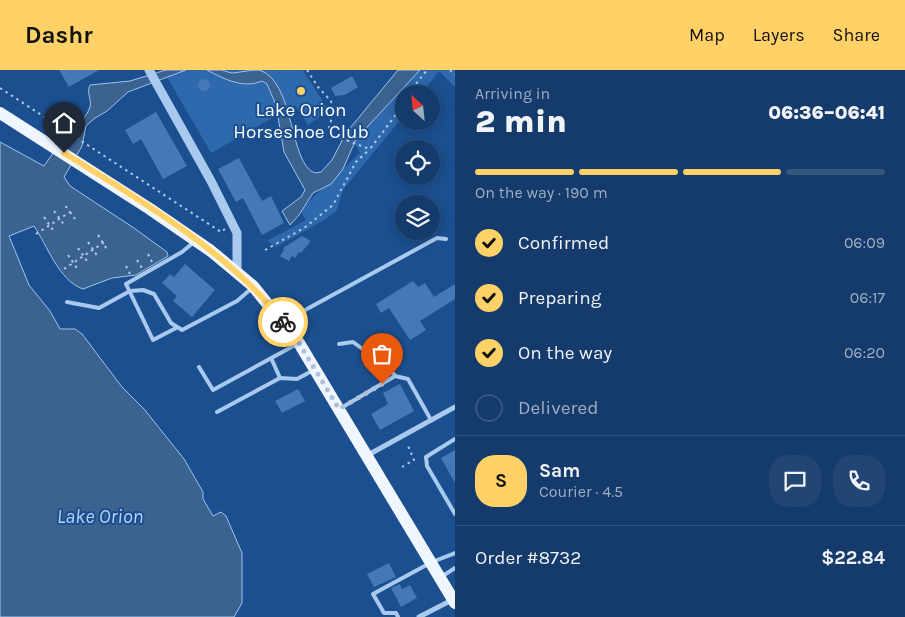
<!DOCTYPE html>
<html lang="en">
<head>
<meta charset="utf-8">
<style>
  body { margin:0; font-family:Karla,sans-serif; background:#214673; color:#f1f3f6; height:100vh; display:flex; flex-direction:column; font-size:19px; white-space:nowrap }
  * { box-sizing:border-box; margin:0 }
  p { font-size:16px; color:#9dadc1 }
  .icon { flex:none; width:28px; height:28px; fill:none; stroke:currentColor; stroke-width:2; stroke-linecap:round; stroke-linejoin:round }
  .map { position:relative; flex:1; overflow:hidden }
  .sheet { display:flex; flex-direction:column; background:#143b6b; width:450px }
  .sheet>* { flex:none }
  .needle { width:32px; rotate:333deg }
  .buttons { position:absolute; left:395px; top:15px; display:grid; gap:10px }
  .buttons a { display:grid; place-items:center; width:45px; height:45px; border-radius:50%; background:#143b6b; box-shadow:0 2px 12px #0003,0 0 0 1px #33557e; font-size:25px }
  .pin { position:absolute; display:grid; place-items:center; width:42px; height:42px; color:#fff; margin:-51px -21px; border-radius:50% 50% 50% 0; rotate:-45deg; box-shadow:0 0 5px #0007 }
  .pin .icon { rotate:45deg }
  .courier { position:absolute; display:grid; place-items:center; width:50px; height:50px; margin:-25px; border:4px solid #ffd166; border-radius:50%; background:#fff; color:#222; box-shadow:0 1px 6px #0007 }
  .summary em { font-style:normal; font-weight:800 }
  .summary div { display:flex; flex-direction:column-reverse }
  .summary { display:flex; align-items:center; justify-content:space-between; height:85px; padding:0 20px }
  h1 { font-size:32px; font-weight:800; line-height:38px }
  .bar { display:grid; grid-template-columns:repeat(4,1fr); gap:8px 5px; align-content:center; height:60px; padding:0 20px }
  .bar i { height:6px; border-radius:4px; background:#33557e }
  .bar .selected { background:#ffd166 }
  .bar p { grid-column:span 4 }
  .line { display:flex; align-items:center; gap:12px; padding:0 20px; border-top:1px solid #33557e }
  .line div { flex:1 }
  .round { display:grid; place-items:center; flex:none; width:52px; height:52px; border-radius:20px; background:#214673 }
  ol { padding:0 20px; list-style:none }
  li { display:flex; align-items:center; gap:15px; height:55px }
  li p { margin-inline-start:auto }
  li .icon { padding:5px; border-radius:50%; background:#ffd166; color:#111; stroke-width:4 }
  li:last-child { color:#9dadc1 }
  li i { width:28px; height:28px; border:2px solid #33557e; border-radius:50% }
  header { display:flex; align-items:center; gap:30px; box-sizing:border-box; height:70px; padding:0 25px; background:#ffd166; color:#111 }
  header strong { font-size:24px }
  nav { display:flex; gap:28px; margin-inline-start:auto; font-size:18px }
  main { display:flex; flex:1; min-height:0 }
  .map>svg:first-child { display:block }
  .green { fill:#2e69ad }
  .water { fill:#3c6290; stroke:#9cc4f0 }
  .building { fill:#4478b7 }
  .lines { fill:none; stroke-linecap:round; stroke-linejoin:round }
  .path { stroke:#a9c9ee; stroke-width:2; stroke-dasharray:2.5 4; stroke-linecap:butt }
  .service { stroke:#a9c9ee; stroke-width:4 }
  .minor { stroke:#a9c9ee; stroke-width:5 }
  .tertiary { stroke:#a9c9ee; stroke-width:9 }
  .primary { stroke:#f0f6ff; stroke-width:12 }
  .done { stroke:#afc1d8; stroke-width:5; stroke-dasharray:0 9 }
  .route { stroke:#ffd166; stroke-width:6 }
  .poi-dot { fill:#ffd166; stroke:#1b4f8f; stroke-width:2 }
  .labels { text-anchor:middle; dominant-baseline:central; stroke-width:4; stroke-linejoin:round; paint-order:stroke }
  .poi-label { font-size:19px; fill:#fff; stroke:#1b4f8f }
  .water-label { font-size:20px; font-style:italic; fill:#b5d3f5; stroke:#1b4f8f }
</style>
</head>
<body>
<header>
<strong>Dashr</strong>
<nav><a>Map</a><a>Layers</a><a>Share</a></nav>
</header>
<main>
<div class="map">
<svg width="455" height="547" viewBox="0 0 455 547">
  <rect width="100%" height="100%" fill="#1b4f8f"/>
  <!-- green -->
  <g class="green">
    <polygon points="163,0 303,0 329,41 308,55 295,35 211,83"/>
    <polygon points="404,0 455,0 455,17 439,1 421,24 404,24 404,45 343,120 337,140 326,149 276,177 267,171 306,150 300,140 360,83 350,65"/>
  </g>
  <!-- water -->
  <g class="water">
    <path d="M 166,0 L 186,0 L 128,22 L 107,41 L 95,48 L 86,56 L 82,76 L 64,107 L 70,116 L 134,158 L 167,182 L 168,186 L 136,205 L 112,208 L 83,219 C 59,211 47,175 34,156 L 9,166 L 29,215 L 50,241 L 60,259 L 75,259 L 82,264 L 122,317 L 144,339 L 184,389 L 203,422 L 203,429 L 213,446 L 221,442 L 226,446 L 242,483 L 242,533 L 234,547 L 0,547 L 0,72 L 44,96 C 52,85 59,73 67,64 C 75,55 85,51 90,37 C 92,29 86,23 90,15 L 130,11 Z"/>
    <path d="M 207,0 C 212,0 218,0 222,0 C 226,1 229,3 233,3 C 242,2 250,0 259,0 C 295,10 289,95 315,103 L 321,102 L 332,90 L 346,63 L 398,0 L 420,0 L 356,69 L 343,99 L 331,114 L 313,123 L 299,145 L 290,155 L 282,141 L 301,127 L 305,120 L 284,82 L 276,35 L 267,14 L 262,11 C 243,19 224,9 207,0 Z"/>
  </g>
  <!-- building -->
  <g class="building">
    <polygon points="59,0 99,0 69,17"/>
    <polygon points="352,6 358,17 345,25 335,26 331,18"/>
    <circle cx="204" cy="15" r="6"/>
    <polygon points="156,42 187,96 163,109 141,69 133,74 125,60"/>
    <polygon points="239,88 262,131 271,126 284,153 262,165 243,128 236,132 218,99"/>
    <polygon points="302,166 311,171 301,183 299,182 295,188 292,186 289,191 280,186 284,180 283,178"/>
    <polygon points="185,194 215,220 192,247 173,231 177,226 162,213 170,204 174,207"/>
    <polygon points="413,211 418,217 425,213 434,227 455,214 455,229 420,251 426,260 410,270 389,238 381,243 376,234"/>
    <polygon points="400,314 414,341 380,360 371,344 388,334 383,323"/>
    <polygon points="298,319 305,331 282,343 275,331"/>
    <polygon points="455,380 455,413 441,388"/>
    <polygon points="389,493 396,507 374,517 367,504"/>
    <polygon points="400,514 402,519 410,515 417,528 401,537 391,518"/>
  </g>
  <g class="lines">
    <!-- path -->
    <g class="path">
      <polyline points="307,0 318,17 331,31 333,43 329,58 330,64 367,78 370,79 404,34"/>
      <polyline points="450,0 455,5"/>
      <polyline points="0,18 221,162 225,159"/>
      <polyline points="408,24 427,0"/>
      <polyline points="54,141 65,156"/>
      <polyline points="70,142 75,149"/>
      <polyline points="44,147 55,163"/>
      <polyline points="36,164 70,142 64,134"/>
      <polyline points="98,165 108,181"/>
      <polyline points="88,172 98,187"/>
      <polyline points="78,178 89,194"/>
      <polyline points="265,180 304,158 333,135 356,92 370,79"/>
      <polyline points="148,184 152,192"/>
      <polyline points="68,185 79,201"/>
      <polyline points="137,190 142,198"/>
      <polyline points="126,196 130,204"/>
      <polyline points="64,199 106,171"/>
      <polyline points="402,397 414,390 408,376"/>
    </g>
    <!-- service -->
    <g class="service">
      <polyline points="67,232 99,238 130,221 143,220 154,224 171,253 182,260 237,231 252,218"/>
      <polyline points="285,251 437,168 446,169"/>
      <polyline points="176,258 153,270 126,214 182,182 194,172"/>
      <polyline points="339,274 353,272 390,299 395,306"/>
      <polyline points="272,290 280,308"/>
      <polyline points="199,297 213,320 297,274"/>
      <polyline points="341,338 395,306 408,309 431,350"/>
      <polyline points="217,342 280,308 297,309 312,301"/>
      <polyline points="455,369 426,387 427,396 455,444"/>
      <polyline points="441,507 455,498"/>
      <polyline points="398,547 396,543 384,543 373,524 432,492 455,483"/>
    </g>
    <!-- minor -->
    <g class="minor">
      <polyline points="368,385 455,337"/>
      <polyline points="419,547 452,530"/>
    </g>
    <!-- tertiary -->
    <polyline class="tertiary" points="149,0 211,111 237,163 237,202"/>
    <!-- primary -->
    <polyline class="primary" points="0,43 150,139 211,181 253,216 299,273 455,533"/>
  </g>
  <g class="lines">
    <!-- done -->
    <polyline class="done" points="283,252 299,273 339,339 382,314"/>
    <!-- route -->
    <path class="route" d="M 64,83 C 137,128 232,184 283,252"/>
  </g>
  <!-- markers -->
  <circle class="poi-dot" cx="301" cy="21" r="5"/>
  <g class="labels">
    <!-- poi labels -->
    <g class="poi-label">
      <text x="301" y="40">Lake Orion<tspan x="301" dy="22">Horseshoe Club</tspan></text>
    </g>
    <!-- water labels -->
    <g class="water-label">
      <text x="100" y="446">Lake Orion</text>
    </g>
  </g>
</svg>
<div class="buttons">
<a><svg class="needle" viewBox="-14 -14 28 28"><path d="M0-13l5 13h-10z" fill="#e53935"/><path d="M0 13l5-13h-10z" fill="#9dadc1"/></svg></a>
<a><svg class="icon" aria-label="locate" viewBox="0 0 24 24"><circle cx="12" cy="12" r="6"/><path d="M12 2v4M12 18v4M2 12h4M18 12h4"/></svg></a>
<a><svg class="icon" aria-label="layers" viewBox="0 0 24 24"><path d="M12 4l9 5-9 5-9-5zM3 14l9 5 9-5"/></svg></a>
</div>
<div class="pin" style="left:382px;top:314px;background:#ea580c"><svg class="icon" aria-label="bag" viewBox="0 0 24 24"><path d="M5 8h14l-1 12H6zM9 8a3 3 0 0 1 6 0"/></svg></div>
<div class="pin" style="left:64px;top:83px;background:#1f2937"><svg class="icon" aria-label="home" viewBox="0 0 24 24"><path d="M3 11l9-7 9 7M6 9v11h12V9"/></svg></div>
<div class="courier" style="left:283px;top:252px"><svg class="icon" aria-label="bike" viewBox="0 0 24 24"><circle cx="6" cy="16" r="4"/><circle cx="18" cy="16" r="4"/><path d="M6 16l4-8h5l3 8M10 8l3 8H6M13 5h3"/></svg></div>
</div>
<section class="sheet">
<div class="summary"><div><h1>2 min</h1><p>Arriving in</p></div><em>06:36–06:41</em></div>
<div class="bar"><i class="selected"></i><i class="selected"></i><i class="selected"></i><i></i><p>On the way · 190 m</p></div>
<ol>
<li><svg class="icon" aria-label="check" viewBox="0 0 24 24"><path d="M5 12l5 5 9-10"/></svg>Confirmed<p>06:09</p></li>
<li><svg class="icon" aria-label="check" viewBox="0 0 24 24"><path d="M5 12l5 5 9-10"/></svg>Preparing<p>06:17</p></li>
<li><svg class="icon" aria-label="check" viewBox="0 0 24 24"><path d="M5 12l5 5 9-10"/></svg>On the way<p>06:20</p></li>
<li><i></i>Delivered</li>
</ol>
<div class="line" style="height:90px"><b class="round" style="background:#ffd166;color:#111">S</b><div><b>Sam</b><p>Courier · 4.5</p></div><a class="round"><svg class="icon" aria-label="chat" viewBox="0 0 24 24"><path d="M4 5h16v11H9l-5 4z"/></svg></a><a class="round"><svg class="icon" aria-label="phone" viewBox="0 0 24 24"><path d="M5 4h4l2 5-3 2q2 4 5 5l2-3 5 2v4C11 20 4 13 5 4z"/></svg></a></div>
<div class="line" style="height:65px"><div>Order #8732</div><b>$22.84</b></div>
</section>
</main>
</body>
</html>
